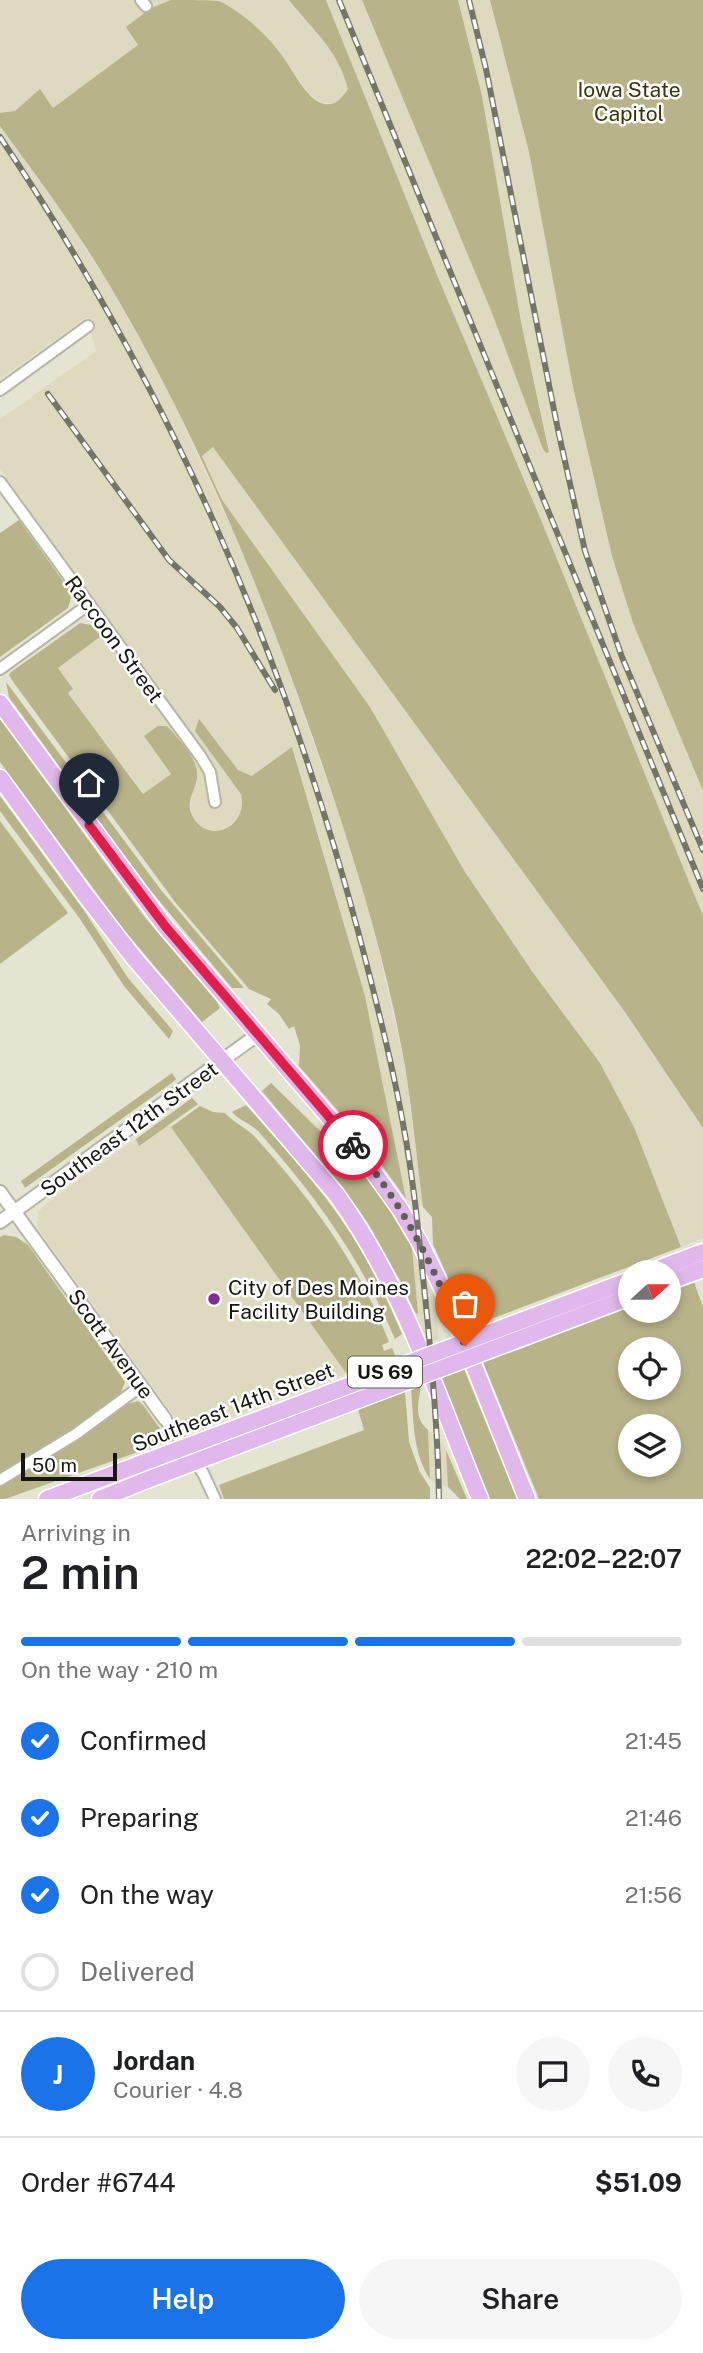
<!DOCTYPE html>
<html lang="en">
<head>
<meta charset="utf-8">
<style>
  body { margin:0; font-family:"Public Sans",sans-serif; background:#f6f6f6; color:#202124; height:100vh; display:flex; flex-direction:column; font-size:26px; white-space:nowrap }
  * { box-sizing:border-box; margin:0 }
  p { font-size:23px; color:#757577 }
  .icon { flex:none; width:38px; height:38px; fill:none; stroke:currentColor; stroke-width:2; stroke-linecap:round; stroke-linejoin:round }
  .map { position:relative; height:1499px; overflow:hidden }
  .drawer { display:flex; flex-direction:column; background:#fff; flex:1 }
  .drawer>* { flex:none }
  .needle { width:46px; rotate:69deg }
  .buttons { position:absolute; left:618px; top:1260px; display:grid; gap:14px }
  .buttons a { display:grid; place-items:center; width:63px; height:63px; border-radius:50%; background:#fff; box-shadow:0 4px 10px #0003; font-size:35px }
  .scale { position:absolute; left:21px; bottom:18px; width:96px; box-sizing:border-box; padding-left:7px; border:4px solid #171610; border-top:0; font-size:19px; line-height:24px; white-space:nowrap; color:#171610; -webkit-text-stroke:5px #fff; paint-order:stroke }
  .pin { position:absolute; display:grid; place-items:center; width:60px; height:60px; color:#fff; margin:-72px -30px; border-radius:50% 50% 50% 0; rotate:-45deg; box-shadow:0 0 7px #0007 }
  .pin .icon { rotate:45deg }
  .courier { position:absolute; display:grid; place-items:center; width:70px; height:70px; margin:-35px; border:5px solid #e11d48; border-radius:50%; background:#fff; color:#222; box-shadow:0 2px 9px #0007 }
  .headline em { font-style:normal; font-weight:600 }
  .headline div { display:flex; flex-direction:column-reverse }
  .headline { display:flex; align-items:center; justify-content:space-between; height:119px; padding:0 21px }
  h1 { font-size:46px; font-weight:600; line-height:52px }
  .bar { display:grid; grid-template-columns:repeat(4,1fr); gap:10px 7px; align-content:center; height:84px; padding:0 21px }
  .bar i { height:9px; border-radius:5px; background:#e0e0e0 }
  .bar .active { background:#1a73e8 }
  .bar p { grid-column:span 4 }
  .line { display:flex; align-items:center; gap:18px; padding:0 21px; border-top:2px solid #e0e0e0 }
  .line div { flex:1 }
  .round { display:grid; place-items:center; flex:none; width:74px; height:74px; border-radius:37px; background:#f6f6f6 }
  ol { padding:0 21px; list-style:none }
  li { display:flex; align-items:center; gap:21px; height:77px }
  li p { margin-inline-start:auto }
  li .icon { padding:7px; border-radius:50%; background:#1a73e8; color:#fff; stroke-width:4 }
  li:last-child { color:#757577 }
  li i { width:38px; height:38px; border:4px solid #e0e0e0; border-radius:50% }
  .action { display:flex; gap:14px; margin-top:auto; padding:14px 21px }
  .action a { flex:1; height:80px; border-radius:42px; background:#1a73e8; color:#fff; font-size:28px; font-weight:600; line-height:80px; text-align:center }
  .action a+a { background:#f6f6f6; color:#202124 }
  .map>svg:first-child { display:block }
  .built { fill:#dddac0 }
  .green { fill:#b8b389; fill-rule:evenodd }
  .lines { fill:none; stroke-linecap:round; stroke-linejoin:round }
  .minor-casing { stroke:#b7b5a3; stroke-width:14 }
  .tertiary-casing { stroke:#b7b5a3; stroke-width:16 }
  .primary-casing { stroke:#fff; stroke-width:19 }
  .minor { stroke:#fff; stroke-width:10 }
  .tertiary { stroke:#fff; stroke-width:12 }
  .primary { stroke:#e0b8eb; stroke-width:16 }
  .rail-casing { stroke:#757468; stroke-width:6 }
  .rail { stroke:#fff; stroke-width:3.5; stroke-dasharray:10; stroke-linecap:butt }
  .primary-bridge-casing { stroke:#fff; stroke-width:19; stroke-linecap:butt }
  .primary-bridge { stroke:#e0b8eb; stroke-width:16 }
  .done { stroke:#5f5e54; stroke-width:7; stroke-dasharray:0 12.6 }
  .route { stroke:#e11d48; stroke-width:9 }
  .poi-dot { fill:#832b98; stroke:#fff; stroke-width:2.5 }
  .labels { text-anchor:middle; dominant-baseline:central; stroke-width:5; stroke-linejoin:round; paint-order:stroke }
  .shield { fill:#fff; stroke:#5d5c58; stroke-width:2 }
  .shield-label { font-size:19px; font-weight:bold; fill:#171610 }
  .park-label { font-size:21px; fill:#39340c; stroke:#fff }
  .street-label { font-size:21px; fill:#171610; stroke:#fff }
  .poi-label { font-size:21px; fill:#171610; stroke:#fff; text-anchor:start }
</style>
</head>
<body>
<div class="map">
<svg width="703" height="1499" viewBox="0 0 703 1499">
  <rect width="100%" height="100%" fill="#e5e3d1"/>
  <!-- built -->
  <g class="built">
    <polygon points="0,0 171,0 151,8 139,45 53,108 40,90 15,111 7,113 0,113"/>
    <polygon points="219,0 289,0 335,54 348,89 341,100 332,103 322,103 309,94 277,48"/>
    <polygon points="326,0 362,0 492,313 546,452 549,448 521,322 482,96 458,0 490,0 529,152 573,387 612,556 633,623 703,792 703,916 541,520 437,275"/>
    <polygon points="0,126 69,222 110,287 148,354 175,406 245,558 272,624 356,863 377,943 406,1072 423,1207 406,1199 365,996 293,748 253,776 238,770 199,720 241,794 243,805 242,814 227,828 218,831 209,830 201,826 192,815 190,807 196,767 192,759 167,726 162,725 171,774 144,794 68,692 72,688 57,667 113,627 0,469 0,419 96,351 87,317 0,379"/>
    <polygon points="213,446 625,1012 703,1128 703,1238 681,1247 634,1127 600,1063 534,974 465,872 370,707 222,500 202,455"/>
    <polygon points="165,1118 347,1373 187,1434 41,1233 37,1225 38,1213 43,1206"/>
    <polygon points="412,1248 440,1308 436,1309 439,1339 428,1343 416,1314 418,1313"/>
    <polygon points="428,1430 441,1440 446,1450 448,1487 435,1483 430,1479"/>
  </g>
  <!-- green -->
  <g class="green">
    <path d="M 171,0 C 181,0 211,0 219,1 C 240,11 263,31 277,49 C 289,62 305,98 321,103 C 334,108 342,98 348,89 C 337,48 314,32 289,0 L 326,0 L 437,275 L 541,520 L 703,916 L 703,1128 L 625,1012 L 213,447 L 202,456 L 222,500 L 370,707 L 465,872 L 534,974 L 600,1063 L 634,1127 L 681,1247 L 470,1327 L 433,1244 L 432,1217 L 423,1207 C 417,1162 413,1117 406,1072 C 386,956 350,843 311,732 C 257,578 193,426 110,286 C 77,230 38,178 0,126 L 0,113 L 15,111 L 40,89 L 53,108 L 138,45 L 126,27 L 151,8 Z"/>
    <polygon points="362,0 458,0 482,96 521,322 549,452 546,453 543,449 492,313"/>
    <polygon points="490,0 703,0 703,791 633,623 612,556 573,387 529,152"/>
    <polygon points="19,520 68,588 71,598 68,608 0,657 0,533"/>
    <path d="M 80,623 L 91,625 L 101,636 L 58,668 L 73,689 L 68,693 L 143,794 L 171,774 L 144,736 L 158,726 L 167,726 C 178,739 195,755 197,772 C 199,787 184,800 192,815 C 207,846 249,828 241,794 L 195,731 L 199,719 L 238,770 L 252,776 L 292,747 L 365,996 L 406,1199 L 366,1143 L 299,1066 L 300,1046 L 294,1026 L 289,1029 L 279,1014 L 267,1004 L 271,999 L 249,989 L 175,902 L 14,683 L 9,675 L 11,672 Z"/>
    <polygon points="6,682 161,890 244,988 232,988 141,879 9,697"/>
    <polygon points="0,719 146,919 217,1002 220,1008 202,1022 124,930 0,762"/>
    <polygon points="0,796 85,912 128,978 173,1031 169,1039 124,986 80,919 0,811"/>
    <polygon points="0,821 68,913 0,964"/>
    <polygon points="172,1073 176,1079 173,1082 25,1188 21,1181"/>
    <polygon points="271,1083 363,1173 388,1208 412,1248 418,1313 416,1314 402,1284 368,1223 344,1189 262,1091"/>
    <polygon points="192,1098 198,1104 139,1146 136,1139"/>
    <path d="M 246,1105 C 280,1144 316,1182 345,1225 C 368,1259 386,1297 402,1334 L 395,1339 C 361,1259 316,1196 258,1131 C 250,1123 240,1121 232,1112 Z"/>
    <path d="M 200,1106 L 213,1112 L 225,1113 C 234,1123 245,1127 254,1136 C 310,1197 359,1264 389,1342 L 382,1345 L 384,1351 L 392,1348 L 395,1355 L 346,1373 L 171,1127 Z"/>
    <polygon points="4,1235 16,1237 28,1245 125,1382 120,1395 67,1434 0,1475 0,1237"/>
    <path d="M 694,1282 L 703,1307 L 703,1499 L 539,1499 L 483,1362 L 630,1306 L 630,1311 L 668,1311 L 669,1292 ZM 630,1349 L 668,1349 L 668,1388 L 630,1388 ZM 630,1426 L 668,1426 L 668,1465 L 630,1465 Z"/>
    <polygon points="464,1369 517,1499 490,1499 441,1378"/>
    <path d="M 421,1385 C 419,1402 413,1417 428,1430 L 430,1479 C 412,1451 414,1421 411,1389 Z"/>
    <polygon points="405,1392 409,1442 420,1472 430,1488 430,1499 224,1499 219,1485 364,1430 358,1409"/>
    <polygon points="138,1401 143,1405 169,1441 5,1499 0,1499 0,1486 101,1423 127,1404"/>
    <polygon points="446,1450 467,1499 460,1499 448,1487"/>
  </g>
  <g class="lines">
    <!-- minor casing -->
    <g class="minor-casing">
      <g id="minor">
        <polyline points="141,0 146,6"/>
        <polyline points="0,390 88,326"/>
        <polyline points="0,482 201,757 210,772 215,802"/>
        <polyline points="0,669 88,605"/>
        <polyline points="165,1419 203,1473 215,1499"/>
        <polyline points="0,1480 76,1434 141,1386"/>
      </g>
    </g>
    <!-- tertiary casing -->
    <g class="tertiary-casing">
      <g id="tertiary">
        <polyline points="0,1192 165,1419"/>
        <polyline points="0,1222 257,1035"/>
      </g>
    </g>
    <!-- primary casing -->
    <g class="primary-casing">
      <g id="primary">
        <polyline points="0,703 165,926 359,1152 400,1209 419,1241 446,1296 527,1499"/>
        <path d="M 0,778 L 86,896 L 134,958 L 336,1194 C 403,1286 437,1395 480,1499"/>
        <polyline points="650,1272 703,1252"/>
        <polyline points="668,1282 703,1269"/>
        <polyline points="47,1499 140,1464"/>
        <polyline points="100,1499 147,1480"/>
      </g>
    </g>
    <!-- minor -->
    <use href="#minor" class="minor"/>
    <!-- tertiary -->
    <use href="#tertiary" class="tertiary"/>
    <!-- primary -->
    <use href="#primary" class="primary"/>
    <!-- rail casing -->
    <g class="rail-casing">
      <g id="rail">
        <polyline points="339,0 703,889"/>
        <polyline points="469,0 486,69 558,430 585,551 622,657 703,850"/>
        <path d="M 0,137 C 166,385 281,642 358,931 C 380,1015 402,1101 413,1187 C 418,1223 421,1259 425,1296 C 432,1363 438,1431 439,1499"/>
        <polyline points="48,394 169,560 220,607 237,628 275,690"/>
      </g>
    </g>
    <!-- rail -->
    <use href="#rail" class="rail"/>
    <!-- primary-bridge casing -->
    <g class="primary-bridge-casing">
      <g id="primary-bridge">
        <polyline points="140,1464 630,1280"/>
        <polyline points="147,1480 630,1297"/>
      </g>
    </g>
    <!-- primary-bridge -->
    <use href="#primary-bridge" class="primary-bridge"/>
  </g>
  <g class="lines">
    <!-- done -->
    <path class="done" d="M 353,1145 C 404,1204 438,1274 465,1346"/>
    <!-- route -->
    <polyline class="route" points="89,825 165,926 353,1145"/>
  </g>
  <!-- markers -->
  <circle class="poi-dot" cx="214" cy="1299" r="7"/>
  <g class="labels">
    <!-- shield labels -->
    <rect class="shield" x="348" y="1356.5" width="74" height="31" rx="5"/>
    <g class="shield-label">
      <text x="385" y="1372">US 69</text>
    </g>
    <!-- park labels -->
    <g class="park-label">
      <text x="629" y="89">Iowa State<tspan x="629" dy="24">Capitol</tspan></text>
    </g>
    <!-- street labels -->
    <g class="street-label">
      <text transform="translate(114 639) rotate(54)">Raccoon Street</text>
      <text transform="translate(129 1129) rotate(-36)">Southeast 12th Street</text>
      <text transform="translate(111 1344) rotate(54)">Scott Avenue</text>
      <text transform="translate(233 1407) rotate(-21)">Southeast 14th Street</text>
    </g>
    <!-- poi labels -->
    <g class="poi-label">
      <text x="228" y="1287">City of Des Moines<tspan x="228" dy="24">Facility Building</tspan></text>
    </g>
  </g>
</svg>
<div class="buttons">
<a><svg class="needle" viewBox="-14 -14 28 28"><path d="M0-13l5 13h-10z" fill="#e53935"/><path d="M0 13l5-13h-10z" fill="#757577"/></svg></a>
<a><svg class="icon" aria-label="locate" viewBox="0 0 24 24"><circle cx="12" cy="12" r="6"/><path d="M12 2v4M12 18v4M2 12h4M18 12h4"/></svg></a>
<a><svg class="icon" aria-label="layers" viewBox="0 0 24 24"><path d="M12 4l9 5-9 5-9-5zM3 14l9 5 9-5"/></svg></a>
</div>
<div class="scale">50 m</div>
<div class="pin" style="left:465px;top:1346px;background:#ea580c"><svg class="icon" aria-label="bag" viewBox="0 0 24 24"><path d="M5 8h14l-1 12H6zM9 8a3 3 0 0 1 6 0"/></svg></div>
<div class="pin" style="left:89px;top:825px;background:#1f2937"><svg class="icon" aria-label="home" viewBox="0 0 24 24"><path d="M3 11l9-7 9 7M6 9v11h12V9"/></svg></div>
<div class="courier" style="left:353px;top:1145px"><svg class="icon" aria-label="bike" viewBox="0 0 24 24"><circle cx="6" cy="16" r="4"/><circle cx="18" cy="16" r="4"/><path d="M6 16l4-8h5l3 8M10 8l3 8H6M13 5h3"/></svg></div>
</div>
<section class="drawer">
<div class="headline"><div><h1>2 min</h1><p>Arriving in</p></div><em>22:02–22:07</em></div>
<div class="bar"><i class="active"></i><i class="active"></i><i class="active"></i><i></i><p>On the way · 210 m</p></div>
<ol>
<li><svg class="icon" aria-label="check" viewBox="0 0 24 24"><path d="M5 12l5 5 9-10"/></svg>Confirmed<p>21:45</p></li>
<li><svg class="icon" aria-label="check" viewBox="0 0 24 24"><path d="M5 12l5 5 9-10"/></svg>Preparing<p>21:46</p></li>
<li><svg class="icon" aria-label="check" viewBox="0 0 24 24"><path d="M5 12l5 5 9-10"/></svg>On the way<p>21:56</p></li>
<li><i></i>Delivered</li>
</ol>
<div class="line" style="height:126px"><b class="round" style="background:#1a73e8;color:#fff">J</b><div><b>Jordan</b><p>Courier · 4.8</p></div><a class="round"><svg class="icon" aria-label="chat" viewBox="0 0 24 24"><path d="M4 5h16v11H9l-5 4z"/></svg></a><a class="round"><svg class="icon" aria-label="phone" viewBox="0 0 24 24"><path d="M5 4h4l2 5-3 2q2 4 5 5l2-3 5 2v4C11 20 4 13 5 4z"/></svg></a></div>
<div class="line" style="height:91px"><div>Order #6744</div><b>$51.09</b></div>
<div class="action"><a>Help</a><a>Share</a></div>
</section>
</body>
</html>
